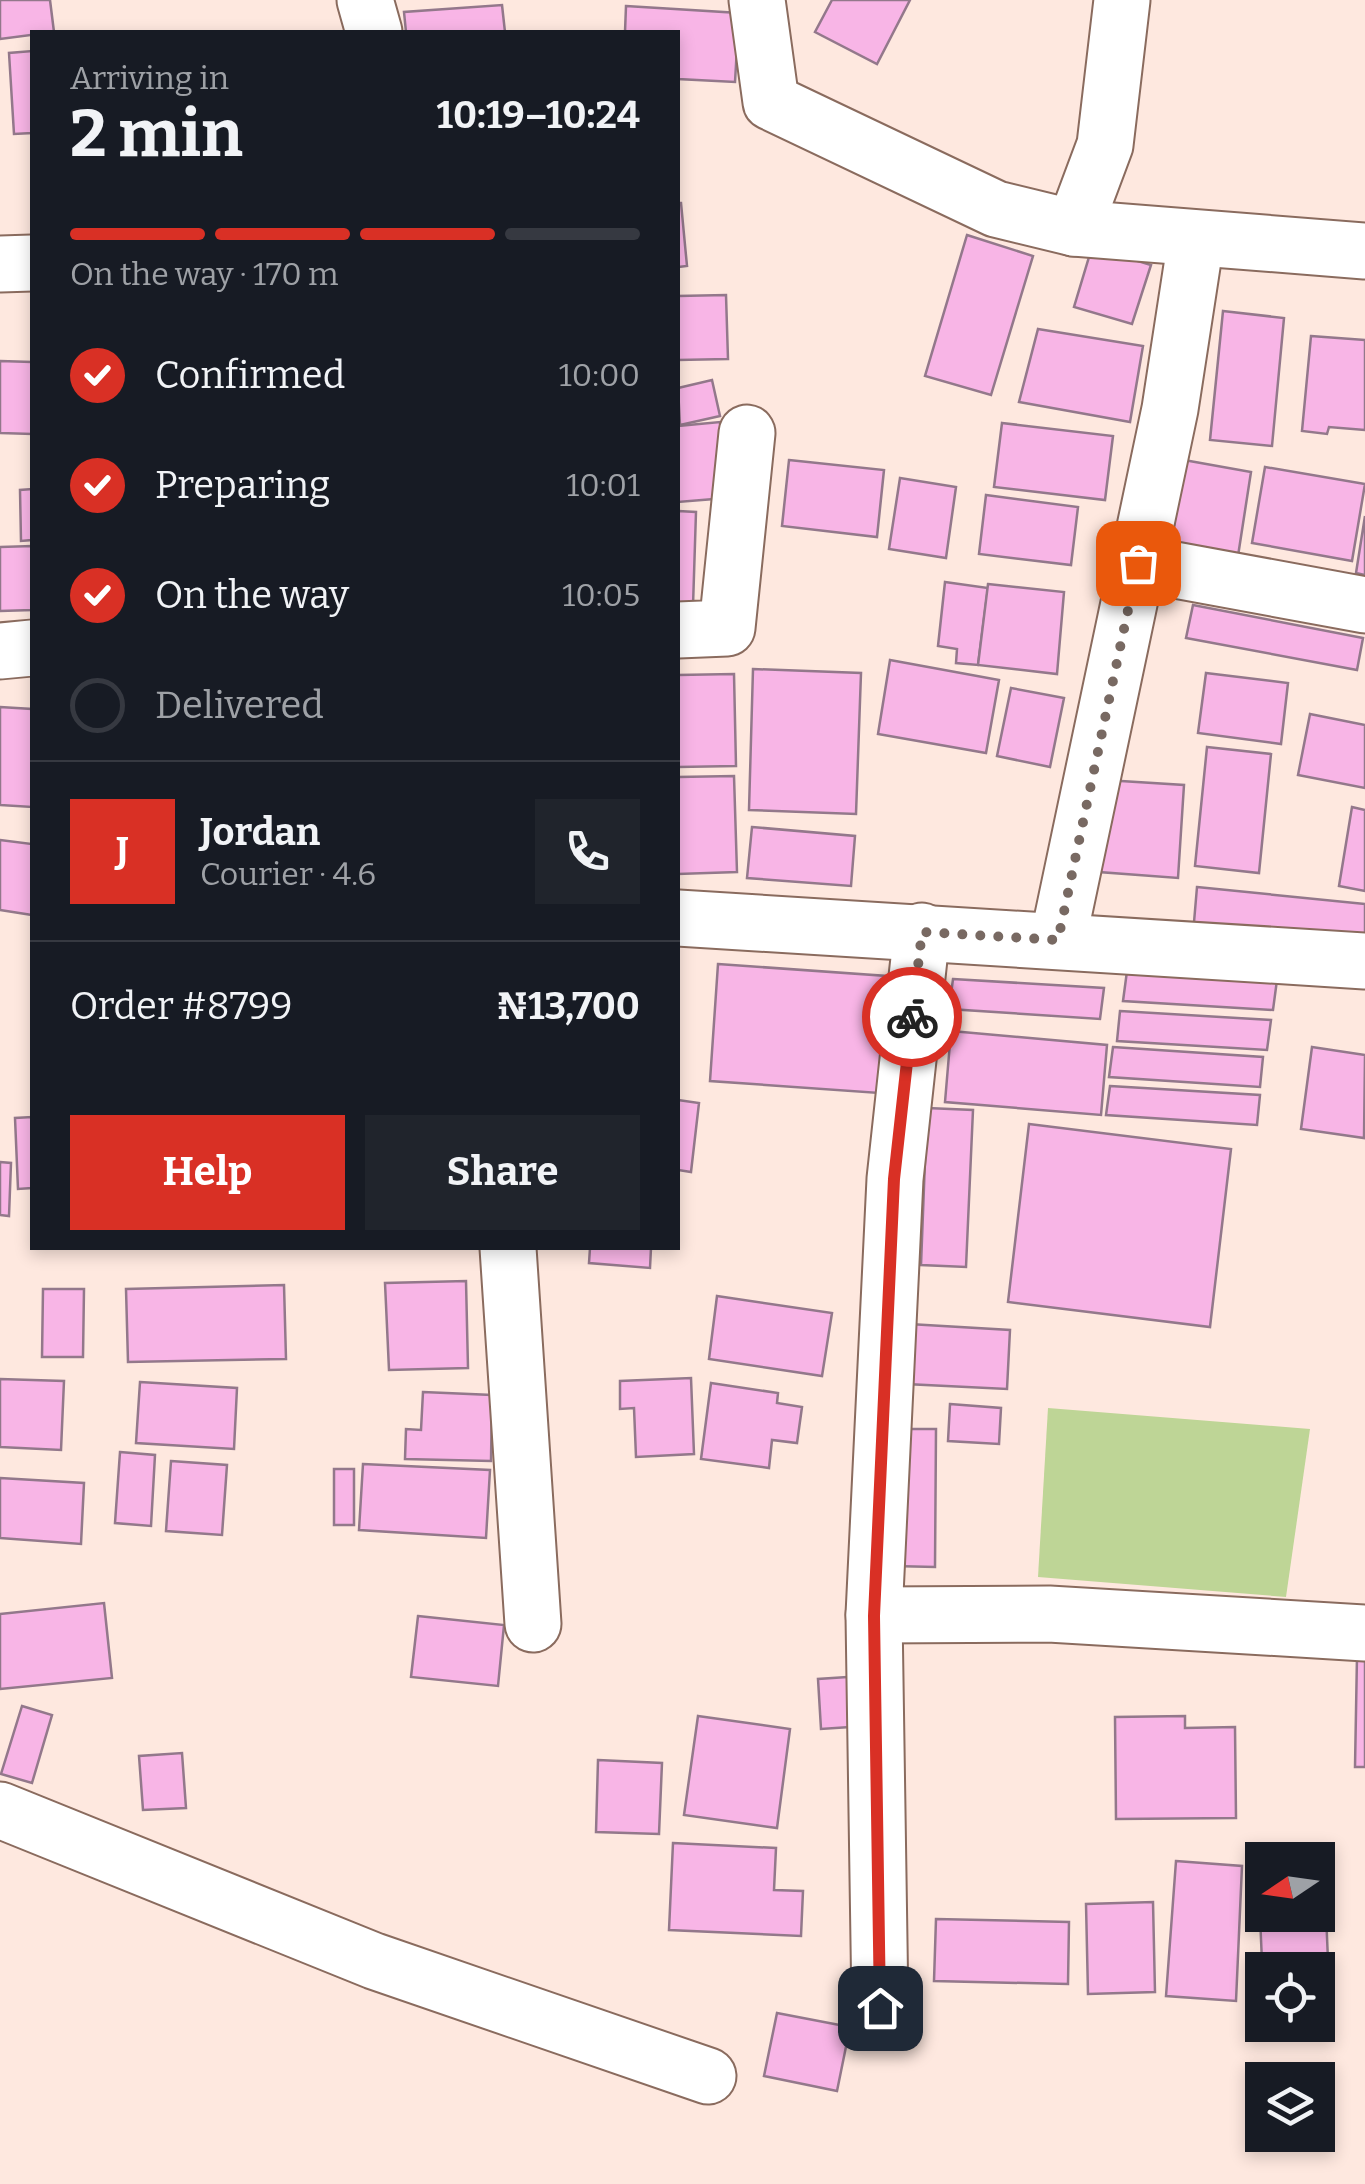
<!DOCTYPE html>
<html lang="en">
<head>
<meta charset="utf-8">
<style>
  body { margin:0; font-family:Bitter,serif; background:#20242c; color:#f1f3f6; height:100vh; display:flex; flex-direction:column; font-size:38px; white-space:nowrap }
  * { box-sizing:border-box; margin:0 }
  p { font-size:32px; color:#9ea1a6 }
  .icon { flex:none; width:55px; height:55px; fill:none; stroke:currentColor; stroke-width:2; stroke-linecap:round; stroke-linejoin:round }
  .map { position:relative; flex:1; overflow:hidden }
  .details { position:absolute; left:30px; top:30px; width:650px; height:1220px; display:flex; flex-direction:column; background:#171b24; border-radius:0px; box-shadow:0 5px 15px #0003 }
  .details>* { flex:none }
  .needle { width:65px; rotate:257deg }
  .fabs { position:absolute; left:1245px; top:1842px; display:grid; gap:20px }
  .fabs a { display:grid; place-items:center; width:90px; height:90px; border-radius:0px; background:#171b24; box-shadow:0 5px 15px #0003; font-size:50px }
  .pin { position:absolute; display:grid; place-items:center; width:85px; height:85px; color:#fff; margin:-42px; border-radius:20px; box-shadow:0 5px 15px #0006 }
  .courier { position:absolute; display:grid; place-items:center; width:100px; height:100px; margin:-50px; border:8px solid #d93025; border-radius:50%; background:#fff; color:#222; box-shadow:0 2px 12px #0007 }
  .headline em { font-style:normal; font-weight:700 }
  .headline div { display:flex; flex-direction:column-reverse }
  .headline { display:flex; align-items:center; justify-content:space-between; height:170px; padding:0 40px }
  h1 { font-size:65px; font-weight:700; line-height:75px }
  .bar { display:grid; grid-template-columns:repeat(4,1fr); gap:15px 10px; align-content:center; height:120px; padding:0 40px }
  .bar i { height:12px; border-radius:8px; background:#363941 }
  .bar .current { background:#d93025 }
  .bar p { grid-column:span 4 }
  .line { display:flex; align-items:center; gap:25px; padding:0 40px; border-top:2px solid #363941 }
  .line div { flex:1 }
  .round { display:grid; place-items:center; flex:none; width:105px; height:105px; border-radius:0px; background:#20242c }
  ol { padding:0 40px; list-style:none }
  li { display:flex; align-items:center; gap:30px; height:110px }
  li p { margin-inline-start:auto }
  li .icon { padding:10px; border-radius:50%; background:#d93025; color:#fff; stroke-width:4 }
  li:last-child { color:#9ea1a6 }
  li i { width:55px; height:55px; border:5px solid #363941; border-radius:50% }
  .cta { display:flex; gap:20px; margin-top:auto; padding:20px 40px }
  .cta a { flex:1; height:115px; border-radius:0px; background:#d93025; color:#fff; font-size:40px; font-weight:700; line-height:115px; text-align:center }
  .cta a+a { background:#20242c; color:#f1f3f6 }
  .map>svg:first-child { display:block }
  .green { fill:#bed596 }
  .building { fill:#f8b5e6; stroke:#93788b; stroke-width:2.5; fill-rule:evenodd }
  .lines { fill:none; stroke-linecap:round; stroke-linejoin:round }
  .minor-casing { stroke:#8a6b5e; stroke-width:59 }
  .minor { stroke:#fff; stroke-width:55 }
  .done { stroke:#786962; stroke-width:10; stroke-dasharray:0 18 }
  .route { stroke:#d93025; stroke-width:12 }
</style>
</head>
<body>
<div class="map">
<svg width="1365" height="2184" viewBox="0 0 1365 2184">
  <rect width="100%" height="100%" fill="#fee8df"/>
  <!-- green -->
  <polygon class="green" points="1048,1408 1310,1429 1286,1597 1038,1577"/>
  <!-- building -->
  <g class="building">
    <polygon points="0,0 50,0 54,32 0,39"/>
    <polygon points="832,0 910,0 877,64 815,32"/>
    <polygon points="502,5 505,32 406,32 404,12"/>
    <polygon points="626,6 739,13 735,82 678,79 678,32 625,32"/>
    <polygon points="32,51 32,133 14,134 9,53"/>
    <polygon points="678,203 681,203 687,266 678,267"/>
    <polygon points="967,235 1033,256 991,395 925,376"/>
    <polygon points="1092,247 1151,265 1132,324 1074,307"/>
    <polygon points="726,295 728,359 678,360 678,296"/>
    <polygon points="1223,311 1284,318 1272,446 1210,440"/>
    <polygon points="1038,329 1143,346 1130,422 1019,402"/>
    <polygon points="1311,336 1365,340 1365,430 1329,427 1327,434 1302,431"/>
    <polygon points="0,361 32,362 32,434 0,433"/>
    <polygon points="712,380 720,416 680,425 678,388"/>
    <polygon points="720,422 726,498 678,502 678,426"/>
    <polygon points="1002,423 1113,436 1105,500 994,487"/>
    <polygon points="789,460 884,470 877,537 782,526"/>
    <polygon points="1184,460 1251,472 1238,556 1171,545"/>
    <polygon points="1265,467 1365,484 1352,561 1252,543"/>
    <polygon points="900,478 956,487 946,558 889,549"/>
    <polygon points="32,489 32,540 21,541 20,490"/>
    <polygon points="986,495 1078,507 1071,565 979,554"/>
    <polygon points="678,511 696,512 693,606 678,605"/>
    <polygon points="1365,516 1365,575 1356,573"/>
    <polygon points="32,546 32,610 0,611 0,547"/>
    <polygon points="945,582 988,588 978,665 956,663 957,649 938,646"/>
    <polygon points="988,584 1064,592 1057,674 978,665"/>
    <polygon points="1193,605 1363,638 1357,670 1186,638"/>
    <polygon points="890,660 999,680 986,753 878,734"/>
    <polygon points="753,669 861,673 856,814 749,810"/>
    <polygon points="1206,673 1288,683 1281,744 1198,733"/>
    <polygon points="734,674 736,766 678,767 678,675"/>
    <polygon points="1011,688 1064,698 1050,767 997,756"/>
    <polygon points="0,707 32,709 32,807 0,805"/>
    <polygon points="1310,714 1365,725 1365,788 1298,775"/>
    <polygon points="1207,747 1271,754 1259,873 1195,866"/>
    <polygon points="734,776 737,872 678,874 678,777"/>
    <polygon points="1105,780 1184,785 1178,878 1099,872"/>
    <polygon points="1352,807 1365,810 1365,891 1339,886"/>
    <polygon points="752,827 855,836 851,886 747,878"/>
    <polygon points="0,840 32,844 32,915 0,910"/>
    <polygon points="1197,887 1365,904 1365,949 1193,934"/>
    <polygon points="718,964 887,976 879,1093 710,1081"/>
    <polygon points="1127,971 1277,980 1273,1010 1123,1001"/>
    <polygon points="953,979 1104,988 1100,1019 949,1009"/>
    <polygon points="1120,1011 1271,1020 1267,1050 1117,1041"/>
    <polygon points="951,1031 1107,1045 1101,1115 945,1102"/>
    <polygon points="1113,1047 1263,1057 1260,1087 1109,1077"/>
    <polygon points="1312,1047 1365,1055 1364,1138 1301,1129"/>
    <polygon points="1110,1086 1260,1095 1257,1125 1106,1115"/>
    <polygon points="678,1100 699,1103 691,1172 678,1170"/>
    <polygon points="927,1108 973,1110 966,1267 921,1265"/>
    <polygon points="32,1117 32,1188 18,1189 15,1118"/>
    <polygon points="1029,1124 1231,1149 1210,1327 1008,1302"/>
    <polygon points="0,1162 11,1163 9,1216 0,1215"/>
    <polygon points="590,1248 651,1248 650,1268 589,1263"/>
    <polygon points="466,1281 468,1368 389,1370 385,1283"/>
    <polygon points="284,1285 286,1359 128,1362 126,1289"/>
    <polygon points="43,1289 84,1289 83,1357 42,1357"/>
    <polygon points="717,1296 832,1313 822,1376 709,1359"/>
    <polygon points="909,1324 1010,1330 1007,1389 906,1384"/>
    <polygon points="691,1378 694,1454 636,1457 634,1408 620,1409 620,1381"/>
    <polygon points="0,1379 64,1381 61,1450 0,1447"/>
    <polygon points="140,1382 237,1388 234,1449 136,1443"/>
    <polygon points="711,1383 778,1393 777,1403 802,1407 797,1443 772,1440 769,1468 701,1459"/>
    <polygon points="423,1392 492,1395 491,1461 405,1459 406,1429 421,1430"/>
    <polygon points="950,1404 1001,1408 999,1444 948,1441"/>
    <polygon points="893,1429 936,1429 935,1567 893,1566"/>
    <polygon points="120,1452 155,1455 151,1526 115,1523"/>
    <polygon points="171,1461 227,1465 222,1535 166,1531"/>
    <polygon points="363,1464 490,1470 486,1538 359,1530"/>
    <rect x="334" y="1469" width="20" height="56"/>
    <polygon points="0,1478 84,1483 81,1544 0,1538"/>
    <polygon points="104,1603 112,1678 0,1689 0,1614"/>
    <polygon points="418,1616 504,1625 498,1686 411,1677"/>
    <polygon points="1357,1656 1365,1656 1365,1767 1355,1767"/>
    <polygon points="862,1676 865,1726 821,1729 818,1679"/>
    <polygon points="22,1706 52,1715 32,1783 1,1774"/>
    <polygon points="698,1716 790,1729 777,1828 684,1815"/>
    <polygon points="1185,1716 1185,1728 1235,1727 1236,1818 1116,1819 1115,1717"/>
    <polygon points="182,1753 186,1808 143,1810 139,1756"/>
    <polygon points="598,1760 662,1763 659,1834 596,1832"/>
    <polygon points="673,1843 776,1848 774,1890 803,1891 801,1936 669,1930"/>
    <path d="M 1323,1845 L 1328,1960 L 1262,1962 L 1257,1848 ZM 1262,1860 L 1318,1860 L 1318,1915 L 1262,1915 Z"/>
    <polygon points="1176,1861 1242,1866 1236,2001 1166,1996"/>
    <polygon points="1153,1902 1155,1992 1088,1994 1086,1904"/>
    <polygon points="936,1919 1069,1922 1068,1984 934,1981"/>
    <polygon points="777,2013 850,2027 837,2091 764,2076"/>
  </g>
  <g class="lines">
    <!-- minor casing -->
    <g class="minor-casing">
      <g id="minor">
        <polyline points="365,0 374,32"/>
        <polyline points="757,0 771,102 996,209 1074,228 1365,251"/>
        <polyline points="1074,228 1105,145 1122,0"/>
        <polyline points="0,264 32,263"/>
        <polyline points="1137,563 1365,605"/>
        <polyline points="678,630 727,628 747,433"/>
        <polyline points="0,651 32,648"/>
        <polyline points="678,918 1365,961"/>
        <polyline points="922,931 895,1179 874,1615 1049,1614 1365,1633"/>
        <polyline points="1058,940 1170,409 1196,240"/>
        <polyline points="508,1248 533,1624"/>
        <polyline points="874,1615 880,2007"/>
        <polyline points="0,1810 374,1961 708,2076"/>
      </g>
    </g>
    <!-- minor -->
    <use href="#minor" class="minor"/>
  </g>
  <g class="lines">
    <!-- done -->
    <polyline class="done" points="912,1017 922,932 1058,940 1138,563"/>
    <!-- route -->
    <polyline class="route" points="880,2008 874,1616 894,1179 912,1017"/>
  </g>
</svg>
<div class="fabs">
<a><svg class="needle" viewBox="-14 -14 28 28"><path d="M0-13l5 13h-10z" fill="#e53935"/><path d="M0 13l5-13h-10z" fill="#9ea1a6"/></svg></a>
<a><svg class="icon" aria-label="locate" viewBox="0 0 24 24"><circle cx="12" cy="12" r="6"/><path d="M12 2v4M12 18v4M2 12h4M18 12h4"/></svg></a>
<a><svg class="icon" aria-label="layers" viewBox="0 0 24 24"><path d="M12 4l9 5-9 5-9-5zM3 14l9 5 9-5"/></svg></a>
</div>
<div class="pin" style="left:1138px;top:563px;background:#ea580c"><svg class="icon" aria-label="bag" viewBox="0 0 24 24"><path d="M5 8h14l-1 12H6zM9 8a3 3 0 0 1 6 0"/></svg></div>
<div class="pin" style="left:880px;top:2008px;background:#1f2937"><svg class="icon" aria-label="home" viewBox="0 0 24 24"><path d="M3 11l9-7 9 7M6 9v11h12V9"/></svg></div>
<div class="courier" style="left:912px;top:1017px"><svg class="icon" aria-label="bike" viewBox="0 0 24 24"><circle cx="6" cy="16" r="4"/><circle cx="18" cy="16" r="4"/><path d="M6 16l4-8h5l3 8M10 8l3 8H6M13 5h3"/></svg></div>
<section class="details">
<div class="headline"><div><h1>2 min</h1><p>Arriving in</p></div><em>10:19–10:24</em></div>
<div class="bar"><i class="current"></i><i class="current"></i><i class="current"></i><i></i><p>On the way · 170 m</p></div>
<ol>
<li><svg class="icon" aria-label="check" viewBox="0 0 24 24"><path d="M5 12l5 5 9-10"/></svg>Confirmed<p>10:00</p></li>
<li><svg class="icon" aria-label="check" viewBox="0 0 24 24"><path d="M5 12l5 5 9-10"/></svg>Preparing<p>10:01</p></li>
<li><svg class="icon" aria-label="check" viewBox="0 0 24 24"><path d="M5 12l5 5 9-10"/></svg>On the way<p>10:05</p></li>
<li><i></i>Delivered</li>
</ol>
<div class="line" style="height:180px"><b class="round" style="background:#d93025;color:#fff">J</b><div><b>Jordan</b><p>Courier · 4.6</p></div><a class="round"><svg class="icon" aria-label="phone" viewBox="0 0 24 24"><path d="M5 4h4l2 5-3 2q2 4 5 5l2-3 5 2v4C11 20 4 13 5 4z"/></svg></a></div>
<div class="line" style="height:130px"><div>Order #8799</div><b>₦13,700</b></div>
<div class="cta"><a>Help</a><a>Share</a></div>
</section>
</div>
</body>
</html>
